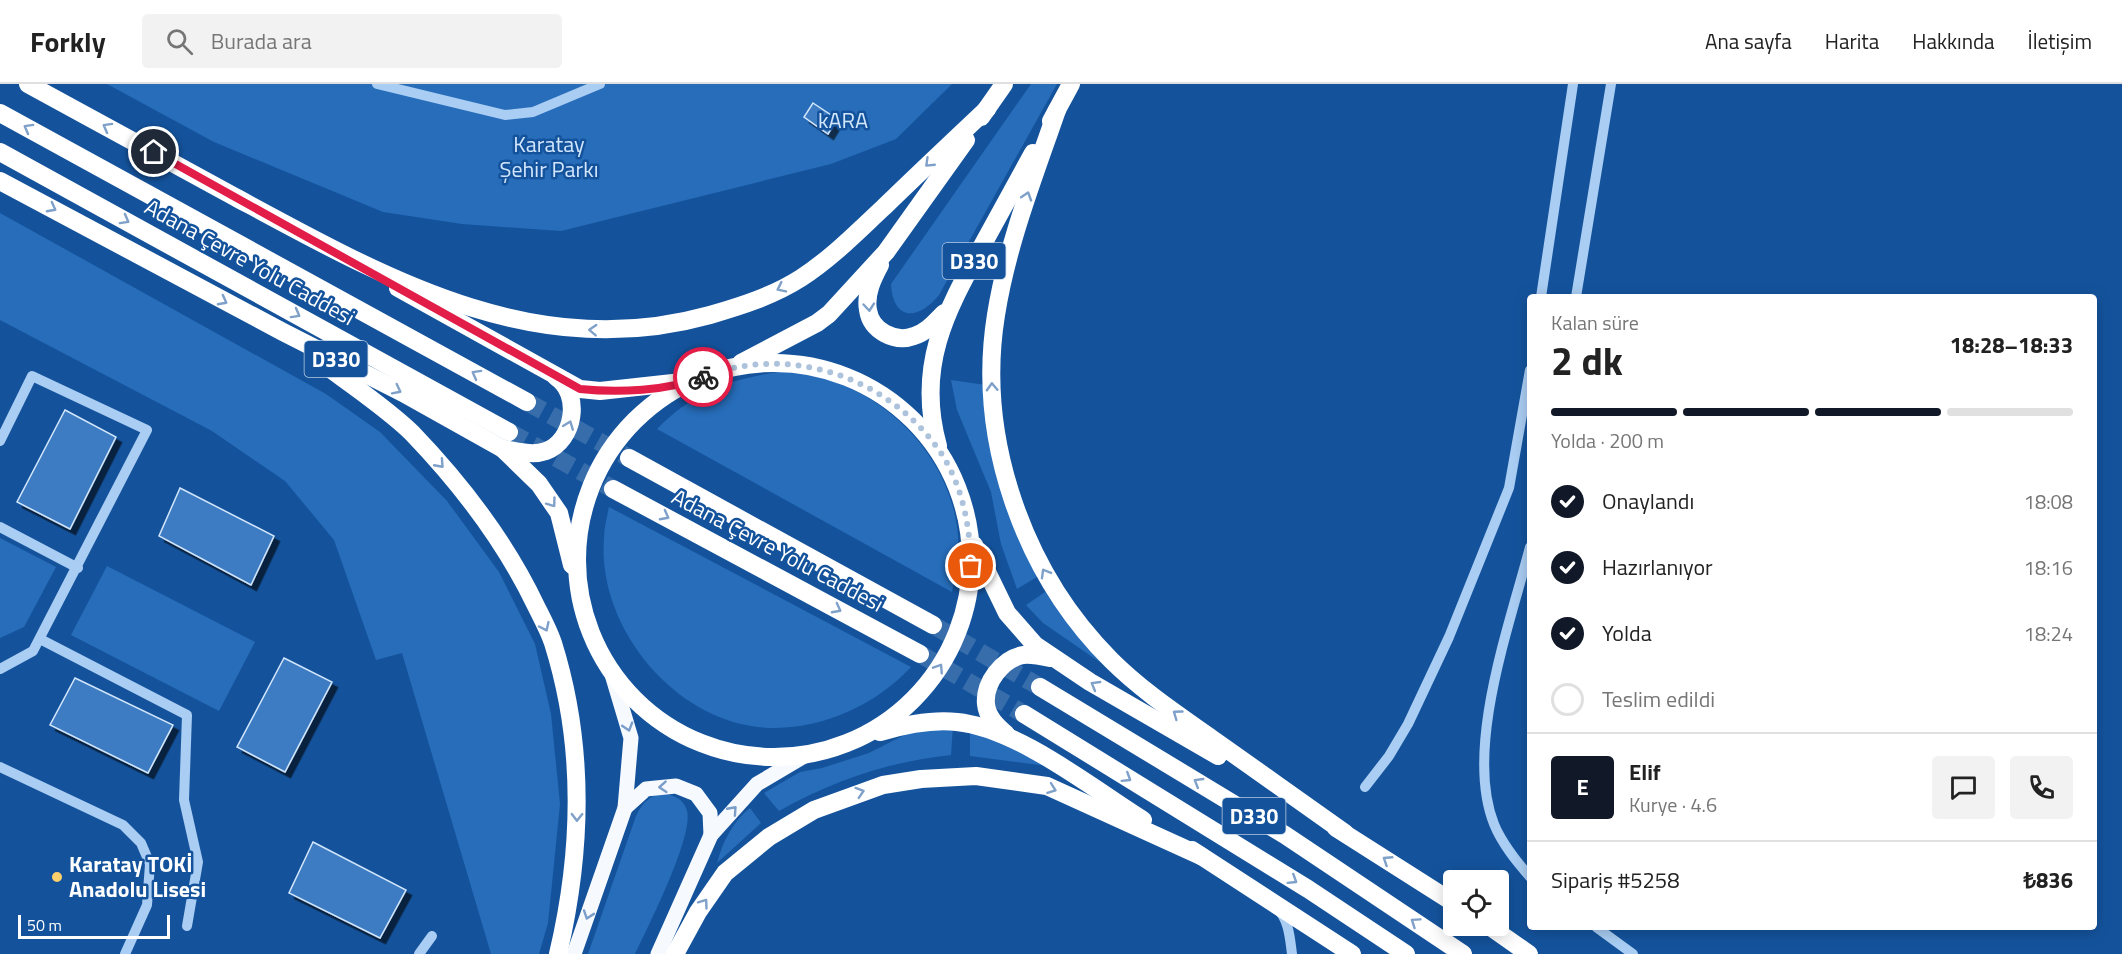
<!DOCTYPE html>
<html lang="tr">
<head>
<meta charset="utf-8">
<style>
  body { margin:0; font-family:"Titillium Web",sans-serif; background:#f2f2f2; color:#222; height:100vh; display:flex; flex-direction:column; font-size:22px; white-space:nowrap }
  * { box-sizing:border-box; margin:0 }
  p { font-size:20px; color:#767676 }
  .icon { flex:none; width:33px; height:33px; fill:none; stroke:currentColor; stroke-width:2; stroke-linecap:round; stroke-linejoin:round }
  .map { position:relative; flex:1; overflow:hidden }
  .drawer { position:absolute; left:1527px; top:210px; width:570px; height:636px; display:flex; flex-direction:column; background:#fff; border-radius:6px; box-shadow:0 3px 15px #0003 }
  .drawer>* { flex:none }
  .fabs { position:absolute; left:1443px; top:786px; display:grid; gap:12px }
  .fabs a { display:grid; place-items:center; width:66px; height:66px; border-radius:6px; background:#fff; box-shadow:0 3px 15px #0003; font-size:30px }
  .scale { position:absolute; left:18px; bottom:15px; width:152px; box-sizing:border-box; padding-left:6px; border:3px solid #fff; border-top:0; font-size:16px; line-height:21px; white-space:nowrap; color:#fff; -webkit-text-stroke:4px #14539c; paint-order:stroke }
  .pin { position:absolute; display:grid; place-items:center; width:51px; height:51px; color:#fff; margin:-26px; border:3px solid #fff; border-radius:50%; box-shadow:0 2px 6px #0007 }
  .courier { position:absolute; display:grid; place-items:center; width:60px; height:60px; margin:-30px; border:4px solid #e11d48; border-radius:50%; background:#fff; color:#222; box-shadow:0 2px 8px #0007 }
  .overview em { font-style:normal; font-weight:700 }
  .overview div { display:flex; flex-direction:column-reverse }
  .overview { display:flex; align-items:center; justify-content:space-between; height:102px; padding:0 24px }
  h1 { font-size:39px; font-weight:700; line-height:45px }
  .bar { display:grid; grid-template-columns:repeat(4,1fr); gap:9px 6px; align-content:center; height:72px; padding:0 24px }
  .bar i { height:8px; border-radius:4px; background:#e0e0e0 }
  .bar .selected { background:#111827 }
  .bar p { grid-column:span 4 }
  .line { display:flex; align-items:center; gap:15px; padding:0 24px; border-top:2px solid #e0e0e0 }
  .line div { flex:1 }
  .round { display:grid; place-items:center; flex:none; width:63px; height:63px; border-radius:6px; background:#f2f2f2 }
  ol { padding:0 24px; list-style:none }
  li { display:flex; align-items:center; gap:18px; height:66px }
  li p { margin-inline-start:auto }
  li .icon { padding:6px; border-radius:50%; background:#111827; color:#fff; stroke-width:4 }
  li:last-child { color:#767676 }
  li i { width:33px; height:33px; border:3px solid #e0e0e0; border-radius:50% }
  header { display:flex; align-items:center; gap:36px; box-sizing:border-box; height:84px; padding:0 30px; background:#fff; border-bottom:2px solid #e0e0e0 }
  header strong { font-size:28px }
  nav { display:flex; gap:33px; margin-inline-start:auto; font-size:21px }
  .search { width:420px; height:54px; background:#f2f2f2; display:flex; align-items:center; gap:15px; box-sizing:border-box; padding:0 21px; border-radius:6px; color:#767676; font-size:22px }
  .map>svg:first-child { display:block }
  .green { fill:#276dba }
  .building { fill:#3d7cc2; stroke:#d2e6fd; stroke-width:1.5; filter:url(#shadow) }
  .lines { fill:none; stroke-linecap:round; stroke-linejoin:round }
  .highway-tunnel { stroke:#376dab; stroke-width:18; stroke-dasharray:18 9; stroke-linecap:butt }
  .minor { stroke:#a9cdf3; stroke-width:10 }
  .major { stroke:#f6faff; stroke-width:15 }
  .highway { stroke:#fff; stroke-width:18 }
  .oneway { stroke:#7ea0c9 }
  .oneway2 { stroke:#7a9ec9 }
  .done { stroke:#adc3dc; stroke-width:6; stroke-dasharray:0 10.8 }
  .route { stroke:#e11d48; stroke-width:8 }
  .poi-dot { fill:#ffd16c; stroke:#14539c; stroke-width:2 }
  .labels { text-anchor:middle; dominant-baseline:central; stroke-width:5; stroke-linejoin:round; paint-order:stroke }
  .shield { fill:#14539c; stroke:#b8cbe1; stroke-width:1.5 }
  .shield-label { font-size:21px; font-weight:bold; fill:#fff }
  .park-label { font-size:22px; fill:#d2e6fd; stroke:#14539c }
  .street-label { font-size:22px; fill:#fff; stroke:#14539c }
  .poi-label { font-size:22px; font-weight:bold; fill:#fff; stroke:#14539c; text-anchor:start }
</style>
</head>
<body>
<header>
<strong>Forkly</strong>
<div class="search"><svg class="icon" aria-label="search" viewBox="0 0 24 24"><circle cx="10" cy="10" r="6"/><path d="M15 15l6 6"/></svg>Burada ara</div>
<nav><a>Ana sayfa</a><a>Harita</a><a>Hakkında</a><a>İletişim</a></nav>
</header>
<div class="map">
<svg width="2122" height="870" viewBox="0 0 2122 870">
  <defs>
    <filter id="shadow"><feDropShadow dx="5.5" dy="5.5" stdDeviation="0" flood-color="#0009"/></filter>
  </defs>
  <rect width="100%" height="100%" fill="#14539c"/>
  <!-- green -->
  <g class="green">
    <polygon points="107,0 952,0 896,55 831,80 561,147 462,140 383,128 214,58"/>
    <path d="M 1031,0 L 1057,0 L 939,211 C 919,236 893,238 891,200 Z"/>
    <polygon points="0,129 326,310 380,348 447,417 499,488 535,560 551,630 560,720 548,839 539,870 491,870 402,569 376,576 334,456 285,397 212,347 0,236"/>
    <path d="M 786,287 C 880,294 966,379 958,477 C 957,487 954,498 952,508 L 657,345 C 695,306 733,294 786,287 Z"/>
    <polygon points="951,296 986,301 1045,488 1017,505 1001,460 991,408 957,326"/>
    <path d="M 609,423 L 911,583 C 873,624 814,649 758,643 C 671,633 597,541 604,454 C 604,444 607,433 609,423 Z"/>
    <polygon points="0,454 56,483 24,543 0,554"/>
    <polygon points="107,482 255,558 219,627 71,551"/>
    <polygon points="1051,504 1104,581 1043,539 1026,521"/>
    <path d="M 953,641 L 951,671 C 888,678 834,696 779,727 L 764,709 L 800,688 L 822,684 L 869,669 L 922,642 Z"/>
    <polygon points="970,642 1063,684 970,672"/>
    <path d="M 663,709 C 674,711 684,715 687,727 C 694,752 647,845 635,870 L 588,870 L 636,732 C 643,718 649,712 663,709 Z"/>
    <path d="M 750,724 L 761,739 L 717,779 C 722,759 733,737 750,724 Z"/>
  </g>
  <!-- building -->
  <g class="building">
    <polygon points="813,19 837,35 828,50 804,33"/>
    <polygon points="65,326 116,353 70,445 17,418"/>
    <polygon points="180,404 274,452 251,501 159,452"/>
    <polygon points="284,574 332,598 285,688 237,663"/>
    <polygon points="75,594 173,641 148,689 50,641"/>
    <polygon points="313,758 406,806 380,854 289,809"/>
  </g>
  <g class="lines">
    <!-- highway-tunnel -->
    <g class="highway-tunnel">
      <polyline points="527,318 629,374"/>
      <polyline points="509,348 613,405"/>
      <polyline points="933,541 1040,603"/>
      <polyline points="920,570 1024,630"/>
    </g>
    <!-- minor -->
    <g class="minor">
      <polyline points="377,0 505,31 533,28 600,0"/>
      <polyline points="1541,213 1573,0"/>
      <polyline points="1576,213 1611,0"/>
      <polyline points="0,357 32,292 147,346 33,567 0,585"/>
      <polyline points="0,443 78,484"/>
      <path d="M 1530,463 C 1510,540 1464,665 1494,740 C 1502,760 1517,778 1530,793"/>
      <polyline points="40,555 187,631 184,716 198,778 187,842"/>
      <polyline points="0,683 123,741 141,759 150,780 147,821 125,870"/>
      <polyline points="1365,703 1389,672 1408,640 1449,553 1509,404 1530,286"/>
      <path d="M 1277,825 C 1289,835 1290,855 1292,870"/>
      <polyline points="1596,843 1633,870"/>
      <polyline points="419,870 432,852"/>
    </g>
    <!-- major -->
    <g class="major">
      <polyline points="625,724 646,705 676,702 696,710 710,729 711,751"/>
      <polyline points="574,870 625,724 631,654 611,587"/>
      <polyline points="658,870 711,751 757,700 806,671"/>
    </g>
    <!-- highway -->
    <g class="highway">
      <path d="M 28,0 C 97,38 166,75 235,113 C 385,194 534,280 710,231 C 741,222 773,212 801,194 C 832,174 857,148 884,123 C 918,90 953,57 987,25"/>
      <path d="M 1057,26 C 1034,93 1007,161 996,231 C 976,354 1023,488 1111,576 C 1141,606 1177,630 1211,654 C 1256,686 1300,717 1345,749"/>
      <polyline points="0,29 527,318"/>
      <polyline points="981,33 1004,0"/>
      <polyline points="1051,37 1071,0"/>
      <polyline points="0,68 509,348"/>
      <polyline points="0,97 283,248 403,309 503,365 539,400 559,429 572,481"/>
      <path d="M 880,181 C 873,194 865,210 868,226 C 871,247 895,259 914,252 C 927,248 935,238 944,229"/>
      <polyline points="398,204 580,305 600,307 682,298"/>
      <path d="M 315,273 C 346,298 383,321 412,349 C 462,401 505,457 536,522 C 542,534 549,547 553,559 C 585,661 582,768 558,870"/>
      <polyline points="741,279 817,239 829,230 886,168 966,56"/>
      <circle cx="774" cy="476" r="197"/>
      <path d="M 938,362 C 916,283 945,229 982,162 C 999,131 1016,100 1033,69"/>
      <path d="M 503,365 C 517,367 532,372 546,367 C 574,357 582,310 556,293"/>
      <polyline points="629,374 933,541"/>
      <polyline points="613,405 920,570"/>
      <polyline points="974,461 1007,529 1035,561 1090,598 1218,672"/>
      <polyline points="1040,603 1285,751 1463,870"/>
      <polyline points="1024,630 1308,805 1406,870"/>
      <path d="M 880,648 C 904,641 932,635 957,638 C 1017,644 1092,704 1143,736"/>
      <path d="M 1006,650 C 997,642 987,633 986,620 C 984,599 1002,575 1023,571 C 1032,570 1041,572 1050,574"/>
      <polyline points="1336,744 1454,819"/>
      <polyline points="1192,766 1352,870"/>
      <polyline points="1489,842 1529,870"/>
      <polyline points="675,870 698,828 725,789 769,753 814,726 883,701 921,695 976,692 1047,702 1201,772"/>
    </g>
  </g>
  <!-- one-way arrows -->
  <defs><path id="oneway-chevron" d="M-2-3.5L2.5 0L-2 3.5" fill="none" stroke-width="1.6" stroke-linecap="round" stroke-linejoin="round" transform="scale(1.5)"/></defs>
  <g class="oneway">
    <use href="#oneway-chevron" transform="translate(107 43) rotate(-151)"/>
    <use href="#oneway-chevron" transform="translate(28 44) rotate(-151)"/>
    <use href="#oneway-chevron" transform="translate(929 79) rotate(136)"/>
    <use href="#oneway-chevron" transform="translate(1027 112) rotate(-72)"/>
    <use href="#oneway-chevron" transform="translate(52 124) rotate(28)"/>
    <use href="#oneway-chevron" transform="translate(125 136) rotate(29)"/>
    <use href="#oneway-chevron" transform="translate(781 204) rotate(154)"/>
    <use href="#oneway-chevron" transform="translate(223 217) rotate(28)"/>
    <use href="#oneway-chevron" transform="translate(869 223) rotate(85)"/>
    <use href="#oneway-chevron" transform="translate(296 230) rotate(29)"/>
    <use href="#oneway-chevron" transform="translate(593 246) rotate(-177)"/>
    <use href="#oneway-chevron" transform="translate(476 290) rotate(-151)"/>
    <use href="#oneway-chevron" transform="translate(992 303) rotate(-92)"/>
    <use href="#oneway-chevron" transform="translate(397 306) rotate(27)"/>
    <use href="#oneway-chevron" transform="translate(569 341) rotate(-69)"/>
    <use href="#oneway-chevron" transform="translate(440 380) rotate(48)"/>
    <use href="#oneway-chevron" transform="translate(552 419) rotate(54)"/>
    <use href="#oneway-chevron" transform="translate(665 432) rotate(28)"/>
    <use href="#oneway-chevron" transform="translate(1045 489) rotate(-120)"/>
    <use href="#oneway-chevron" transform="translate(837 525) rotate(28)"/>
    <use href="#oneway-chevron" transform="translate(545 543) rotate(65)"/>
    <use href="#oneway-chevron" transform="translate(939 584) rotate(-57)"/>
    <use href="#oneway-chevron" transform="translate(1095 601) rotate(-150)"/>
    <use href="#oneway-chevron" transform="translate(1177 630) rotate(-144)"/>
    <use href="#oneway-chevron" transform="translate(1127 694) rotate(32)"/>
    <use href="#oneway-chevron" transform="translate(1198 698) rotate(-149)"/>
    <use href="#oneway-chevron" transform="translate(1052 705) rotate(20)"/>
    <use href="#oneway-chevron" transform="translate(860 708) rotate(-18)"/>
    <use href="#oneway-chevron" transform="translate(577 733) rotate(91)"/>
    <use href="#oneway-chevron" transform="translate(1387 776) rotate(-147)"/>
    <use href="#oneway-chevron" transform="translate(1293 796) rotate(32)"/>
    <use href="#oneway-chevron" transform="translate(704 819) rotate(-54)"/>
    <use href="#oneway-chevron" transform="translate(1415 838) rotate(-146)"/>
  </g>
  <g class="oneway2">
    <use href="#oneway-chevron" transform="translate(628 643) rotate(73)"/>
    <use href="#oneway-chevron" transform="translate(663 703) rotate(176)"/>
    <use href="#oneway-chevron" transform="translate(733 726) rotate(-48)"/>
    <use href="#oneway-chevron" transform="translate(588 831) rotate(109)"/>
  </g>
  <g class="lines">
    <!-- done -->
    <path class="done" d="M 703,293 C 790,259 889,293 941,369 C 963,403 970,443 971,482"/>
    <!-- route -->
    <path class="route" d="M 154,68 L 580,305 C 618,309 667,307 703,293"/>
  </g>
  <!-- markers -->
  <circle class="poi-dot" cx="57" cy="793" r="6"/>
  <g class="labels">
    <!-- shield labels -->
    <g class="shield">
      <rect x="942.5" y="159" width="63" height="36" rx="4.5"/>
      <rect x="304.5" y="257" width="63" height="36" rx="4.5"/>
      <rect x="1222.5" y="714" width="63" height="36" rx="4.5"/>
    </g>
    <g class="shield-label">
      <text x="974" y="177">D330</text>
      <text x="336" y="275">D330</text>
      <text x="1254" y="732">D330</text>
    </g>
    <!-- park labels -->
    <g class="park-label">
      <text x="843" y="36">kARA</text>
      <text x="549" y="60">Karatay<tspan x="549" dy="25">Şehir Parkı</tspan></text>
    </g>
    <!-- street labels -->
    <g class="street-label">
      <text transform="translate(250 178) rotate(29)">Adana Çevre Yolu Caddesi</text>
      <text transform="translate(778 466) rotate(28)">Adana Çevre Yolu Caddesi</text>
    </g>
    <!-- poi labels -->
    <g class="poi-label">
      <text x="69" y="780">Karatay TOKİ<tspan x="69" dy="25">Anadolu Lisesi</tspan></text>
    </g>
  </g>
</svg>
<div class="fabs">
<a><svg class="icon" aria-label="locate" viewBox="0 0 24 24"><circle cx="12" cy="12" r="6"/><path d="M12 2v4M12 18v4M2 12h4M18 12h4"/></svg></a>
</div>
<div class="scale">50 m</div>
<div class="pin" style="left:971px;top:482px;background:#ea580c"><svg class="icon" aria-label="bag" viewBox="0 0 24 24"><path d="M5 8h14l-1 12H6zM9 8a3 3 0 0 1 6 0"/></svg></div>
<div class="pin" style="left:154px;top:68px;background:#1f2937"><svg class="icon" aria-label="home" viewBox="0 0 24 24"><path d="M3 11l9-7 9 7M6 9v11h12V9"/></svg></div>
<div class="courier" style="left:703px;top:293px"><svg class="icon" aria-label="bike" viewBox="0 0 24 24"><circle cx="6" cy="16" r="4"/><circle cx="18" cy="16" r="4"/><path d="M6 16l4-8h5l3 8M10 8l3 8H6M13 5h3"/></svg></div>
<section class="drawer">
<div class="overview"><div><h1>2 dk</h1><p>Kalan süre</p></div><em>18:28–18:33</em></div>
<div class="bar"><i class="selected"></i><i class="selected"></i><i class="selected"></i><i></i><p>Yolda · 200 m</p></div>
<ol>
<li><svg class="icon" aria-label="check" viewBox="0 0 24 24"><path d="M5 12l5 5 9-10"/></svg>Onaylandı<p>18:08</p></li>
<li><svg class="icon" aria-label="check" viewBox="0 0 24 24"><path d="M5 12l5 5 9-10"/></svg>Hazırlanıyor<p>18:16</p></li>
<li><svg class="icon" aria-label="check" viewBox="0 0 24 24"><path d="M5 12l5 5 9-10"/></svg>Yolda<p>18:24</p></li>
<li><i></i>Teslim edildi</li>
</ol>
<div class="line" style="height:108px"><b class="round" style="background:#111827;color:#fff">E</b><div><b>Elif</b><p>Kurye · 4.6</p></div><a class="round"><svg class="icon" aria-label="chat" viewBox="0 0 24 24"><path d="M4 5h16v11H9l-5 4z"/></svg></a><a class="round"><svg class="icon" aria-label="phone" viewBox="0 0 24 24"><path d="M5 4h4l2 5-3 2q2 4 5 5l2-3 5 2v4C11 20 4 13 5 4z"/></svg></a></div>
<div class="line" style="height:78px"><div>Sipariş #5258</div><b>₺836</b></div>
</section>
</div>
</body>
</html>
